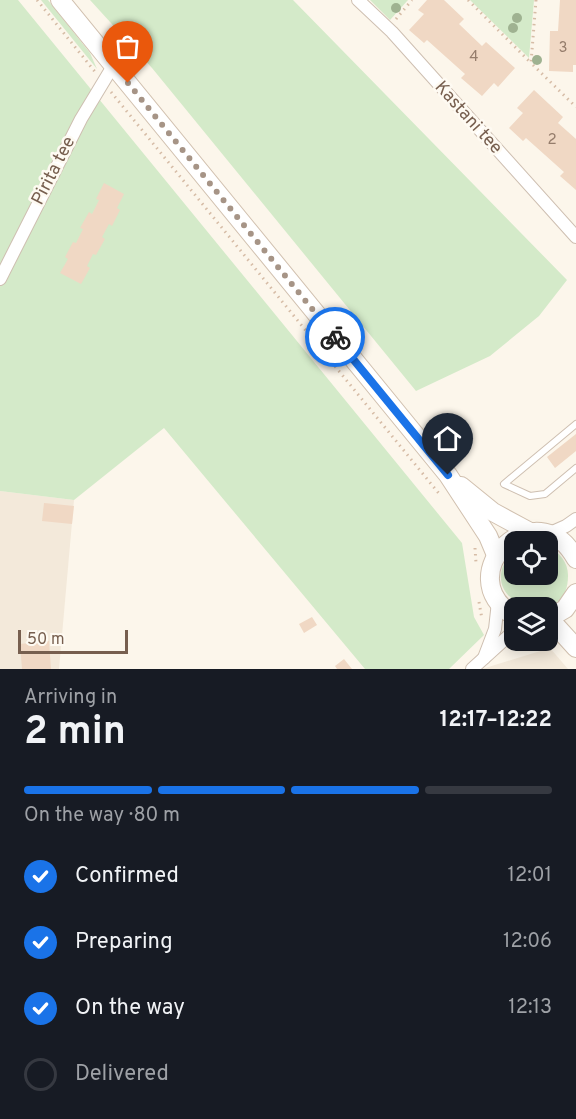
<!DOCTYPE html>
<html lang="en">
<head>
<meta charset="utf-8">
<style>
  body { margin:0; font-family:Overpass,sans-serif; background:#242831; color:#f1f3f6; height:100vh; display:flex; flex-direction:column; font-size:22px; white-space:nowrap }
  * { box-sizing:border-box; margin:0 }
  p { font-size:20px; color:#9ea1a6 }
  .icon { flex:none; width:33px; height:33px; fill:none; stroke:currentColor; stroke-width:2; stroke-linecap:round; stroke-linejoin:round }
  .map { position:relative; height:669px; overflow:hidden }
  .sheet { display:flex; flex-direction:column; background:#171b24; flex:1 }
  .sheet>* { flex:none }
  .tools { position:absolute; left:504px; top:531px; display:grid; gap:12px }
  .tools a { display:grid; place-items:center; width:54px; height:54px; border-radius:12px; background:#171b24; box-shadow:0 3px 15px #0003; font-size:30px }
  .scale { position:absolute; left:18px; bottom:15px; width:110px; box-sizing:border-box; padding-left:6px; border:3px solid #775f4f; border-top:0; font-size:16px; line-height:21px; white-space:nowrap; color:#775f4f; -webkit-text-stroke:4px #fefaf2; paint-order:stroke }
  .pin { position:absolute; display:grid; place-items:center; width:51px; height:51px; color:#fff; margin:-62px -26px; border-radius:50% 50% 50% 0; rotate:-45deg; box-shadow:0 0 6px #0007 }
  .pin .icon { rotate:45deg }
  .courier { position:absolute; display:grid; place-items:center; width:60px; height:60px; margin:-30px; border:4px solid #1a73e8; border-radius:50%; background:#fff; color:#222; box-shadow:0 2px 8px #0007 }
  .head em { font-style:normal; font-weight:700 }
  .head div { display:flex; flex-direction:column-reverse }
  .head { display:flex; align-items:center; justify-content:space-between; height:102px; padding:0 24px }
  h1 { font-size:39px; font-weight:700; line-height:45px }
  .bar { display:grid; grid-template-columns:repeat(4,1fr); gap:9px 6px; align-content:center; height:72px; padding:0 24px }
  .bar i { height:8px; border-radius:4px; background:#363941 }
  .bar .on { background:#1a73e8 }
  .bar p { grid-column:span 4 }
  ol { padding:0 24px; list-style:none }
  li { display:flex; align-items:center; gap:18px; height:66px }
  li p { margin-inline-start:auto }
  li .icon { padding:6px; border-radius:50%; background:#1a73e8; color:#fff; stroke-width:4 }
  li:last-child { color:#9ea1a6 }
  li i { width:33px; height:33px; border:3px solid #363941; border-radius:50% }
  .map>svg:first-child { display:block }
  .residential { fill:#f3e9da }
  .green { fill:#d4eac9 }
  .building { fill:#f0d8c4 }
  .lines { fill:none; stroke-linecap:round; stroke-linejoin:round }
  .lane-casing { stroke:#cebfb1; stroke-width:8 }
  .street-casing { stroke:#cebfb1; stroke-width:14 }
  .secondary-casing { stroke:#d1c0af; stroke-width:20 }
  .path { stroke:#d6bca6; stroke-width:3; stroke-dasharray:1.5 4.5; stroke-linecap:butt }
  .lane { stroke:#fff; stroke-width:6 }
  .street { stroke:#fff; stroke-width:12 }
  .secondary { stroke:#fff; stroke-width:18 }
  .tree { fill:#9fb291 }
  .done { stroke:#a69486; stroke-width:6; stroke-dasharray:0 10.8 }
  .route { stroke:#1a73e8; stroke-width:8 }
  .labels { text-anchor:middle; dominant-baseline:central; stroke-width:5; stroke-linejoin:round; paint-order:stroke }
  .number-label { font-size:15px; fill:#957d6c }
  .street-label { font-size:18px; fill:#775f4f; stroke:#fefaf2 }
</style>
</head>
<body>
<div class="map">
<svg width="576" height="669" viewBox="0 0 576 669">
  <rect width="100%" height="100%" fill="#fcf6eb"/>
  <!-- residential -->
  <g class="residential">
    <polygon points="0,491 74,500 59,669 0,669"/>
    <polygon points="550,648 568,669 482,669"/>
  </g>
  <!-- green -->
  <g class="green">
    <polygon points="0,0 18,0 462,543 474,617 484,635 449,669 365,669 164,428 74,500 0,491"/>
    <polygon points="41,0 48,0 90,53 97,69"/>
    <polygon points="90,0 293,0 567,280 539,316 490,356 416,391 152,68"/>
    <polygon points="370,0 408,0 390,20"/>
    <polygon points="470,0 534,0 529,58"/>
    <path d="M 548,546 C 559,552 568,562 568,575 C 569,638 465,600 514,551 L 514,574 L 548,574 Z"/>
  </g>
  <!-- building -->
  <g class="building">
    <polygon points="427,0 444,0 464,19 459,24 482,46 486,42 515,68 498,87 494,83 482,96 461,78 465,74 427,40 424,43 409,30 424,14 418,10"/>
    <polygon points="560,0 576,0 576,65 573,65 573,72 549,71 550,31 558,31"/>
    <polygon points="534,90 563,117 558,123 576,139 576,190 560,176 564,172 526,138 523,141 509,128 523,113 517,108"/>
    <polygon points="104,183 124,194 117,208 120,210 112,226 109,224 102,237 105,239 96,255 93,254 87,266 90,268 81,284 60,273 68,259 65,257 73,242 76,243 83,229 80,228 89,212 92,214 99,200 96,199"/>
    <polygon points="576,434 576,451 555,468 547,457"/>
    <polygon points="44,503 74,506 72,524 42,521"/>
    <polygon points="312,617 317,625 304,633 299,624"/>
    <polygon points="49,641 51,669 22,669 20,644"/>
    <polygon points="344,659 352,669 337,669 335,666"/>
  </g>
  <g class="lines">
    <!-- lane casing -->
    <g class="lane-casing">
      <polyline id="lane" points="576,424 504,484 530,496 545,494 576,468"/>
    </g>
    <!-- street casing -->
    <g class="street-casing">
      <g id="street">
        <polyline points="358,0 392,32 576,237"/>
        <polyline points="0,279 81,119 113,66"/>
        <polyline points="548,534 566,526 576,519"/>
        <polyline points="484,658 495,629 498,602"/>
        <polyline points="472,669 514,631"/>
      </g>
    </g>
    <!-- secondary casing -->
    <g class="secondary-casing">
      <g id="secondary">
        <polyline points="60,0 448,475 488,536 496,555"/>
        <polyline points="461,486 493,512 530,532"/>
        <path d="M 514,616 C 447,574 537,488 576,559"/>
        <polyline points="548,619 565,609 576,593"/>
        <polyline points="548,621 557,627 576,648"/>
      </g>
    </g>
    <!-- path -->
    <g class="path">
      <polyline points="37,0 96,73"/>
      <polyline points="468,0 530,62"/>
      <polyline points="536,0 531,63 576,107"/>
      <polyline points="396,19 412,0"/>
      <polyline points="111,92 441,496"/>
      <polyline points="475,548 476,563"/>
      <polyline points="479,602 482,619"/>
      <polyline points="523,642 535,640"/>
    </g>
    <!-- lane -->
    <use href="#lane" class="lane"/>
    <!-- street -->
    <use href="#street" class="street"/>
    <!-- secondary -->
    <use href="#secondary" class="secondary"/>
  </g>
  <!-- trees -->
  <g class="tree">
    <circle cx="396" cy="8" r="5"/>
    <circle cx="517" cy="18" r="5"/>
    <circle cx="513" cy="28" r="5"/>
    <circle cx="537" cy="60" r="5"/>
  </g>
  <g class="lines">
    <!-- done -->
    <polyline class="done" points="128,83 335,337"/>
    <!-- route -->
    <polyline class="route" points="335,337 448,475"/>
  </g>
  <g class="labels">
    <!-- number labels -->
    <g class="number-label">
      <text x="563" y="48">3</text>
      <text x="474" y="57">4</text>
      <text x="552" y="140">2</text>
    </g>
    <!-- street labels -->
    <g class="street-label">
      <text transform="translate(468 118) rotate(48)">Kastani tee</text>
      <text transform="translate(54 171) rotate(-63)">Pirita tee</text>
    </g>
  </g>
</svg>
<div class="tools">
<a><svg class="icon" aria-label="locate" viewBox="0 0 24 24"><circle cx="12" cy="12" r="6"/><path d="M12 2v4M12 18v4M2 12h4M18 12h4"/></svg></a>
<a><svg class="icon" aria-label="layers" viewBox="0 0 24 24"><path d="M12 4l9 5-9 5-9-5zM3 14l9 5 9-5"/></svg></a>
</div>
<div class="scale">50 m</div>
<div class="pin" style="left:128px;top:83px;background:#ea580c"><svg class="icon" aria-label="bag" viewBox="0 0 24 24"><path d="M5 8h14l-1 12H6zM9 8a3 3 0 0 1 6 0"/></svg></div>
<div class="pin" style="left:448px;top:475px;background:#1f2937"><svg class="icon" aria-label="home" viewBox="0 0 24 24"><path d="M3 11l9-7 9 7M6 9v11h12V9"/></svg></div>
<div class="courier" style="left:335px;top:337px"><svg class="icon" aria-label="bike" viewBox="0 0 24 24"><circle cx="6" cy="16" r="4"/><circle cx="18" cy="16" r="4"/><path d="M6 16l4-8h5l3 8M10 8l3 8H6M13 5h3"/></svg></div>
</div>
<section class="sheet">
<div class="head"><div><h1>2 min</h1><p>Arriving in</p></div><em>12:17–12:22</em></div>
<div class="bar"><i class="on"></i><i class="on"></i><i class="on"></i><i></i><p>On the way · 80 m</p></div>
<ol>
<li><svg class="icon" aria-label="check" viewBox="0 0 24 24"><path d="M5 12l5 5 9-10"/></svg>Confirmed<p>12:01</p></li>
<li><svg class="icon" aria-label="check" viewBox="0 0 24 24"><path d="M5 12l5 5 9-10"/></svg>Preparing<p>12:06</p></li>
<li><svg class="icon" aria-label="check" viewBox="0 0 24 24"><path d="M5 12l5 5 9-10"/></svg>On the way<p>12:13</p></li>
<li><i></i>Delivered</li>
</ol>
</section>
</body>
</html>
